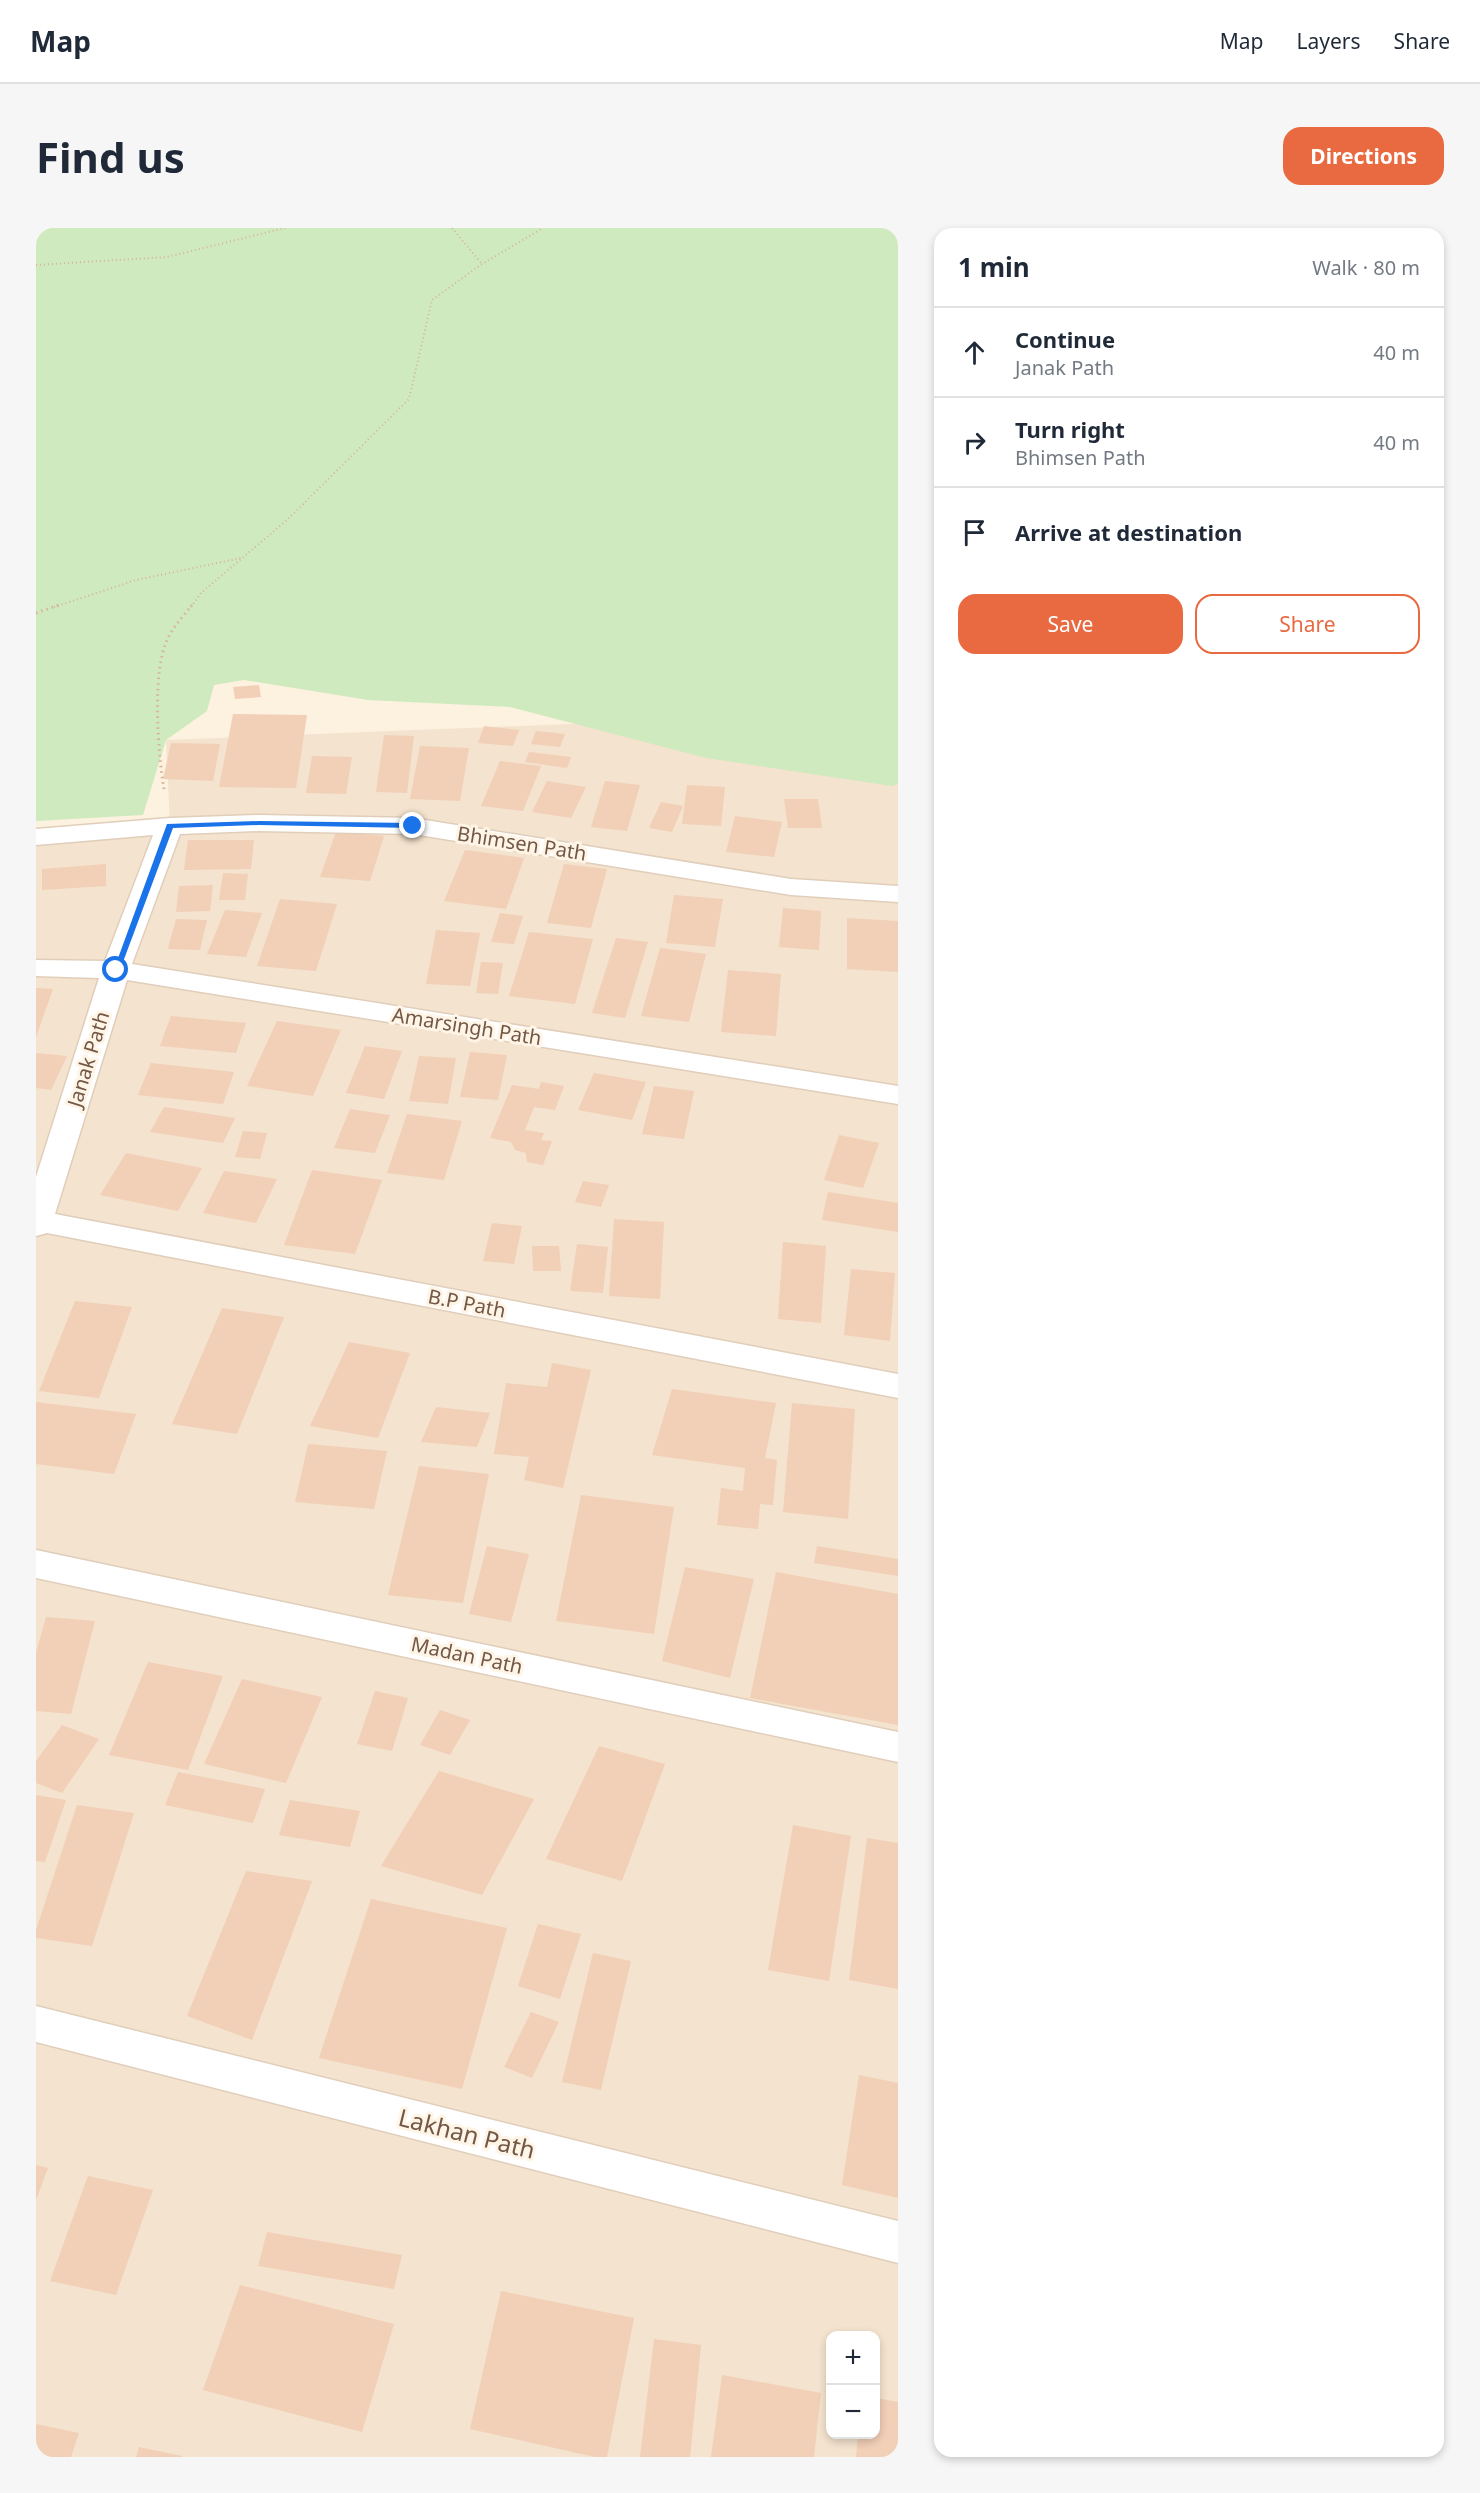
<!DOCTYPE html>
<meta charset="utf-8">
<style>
:root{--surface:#fff;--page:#f6f6f7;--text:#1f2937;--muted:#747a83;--line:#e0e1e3;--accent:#e96941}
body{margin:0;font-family:"Noto Sans",sans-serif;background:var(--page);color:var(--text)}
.controls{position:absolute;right:18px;bottom:18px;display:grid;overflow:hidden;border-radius:12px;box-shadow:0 3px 9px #0003}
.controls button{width:54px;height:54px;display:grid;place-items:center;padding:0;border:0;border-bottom:2px solid var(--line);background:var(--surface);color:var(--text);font:30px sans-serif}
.stop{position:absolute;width:18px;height:18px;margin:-14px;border:4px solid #1a73e8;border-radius:50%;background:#fff}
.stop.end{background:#1a73e8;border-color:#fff;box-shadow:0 2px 6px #0008}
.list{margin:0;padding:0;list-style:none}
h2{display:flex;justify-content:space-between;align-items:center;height:78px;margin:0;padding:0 24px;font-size:26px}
h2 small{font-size:20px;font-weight:400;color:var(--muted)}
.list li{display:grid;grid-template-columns:39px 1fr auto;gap:18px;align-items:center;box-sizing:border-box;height:90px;padding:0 24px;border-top:2px solid var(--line)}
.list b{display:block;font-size:22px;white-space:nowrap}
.list p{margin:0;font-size:20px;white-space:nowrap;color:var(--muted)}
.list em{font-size:20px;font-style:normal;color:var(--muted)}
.actions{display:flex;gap:12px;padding:18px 24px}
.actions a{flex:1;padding:14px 0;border:2px solid var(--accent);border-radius:18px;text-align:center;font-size:21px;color:var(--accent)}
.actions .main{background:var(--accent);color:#fff}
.icon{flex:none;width:33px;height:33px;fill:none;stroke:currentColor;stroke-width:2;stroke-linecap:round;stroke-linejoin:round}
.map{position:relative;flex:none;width:862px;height:2229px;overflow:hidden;border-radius:18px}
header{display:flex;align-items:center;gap:36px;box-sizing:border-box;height:84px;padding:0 30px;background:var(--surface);border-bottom:2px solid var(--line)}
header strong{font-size:28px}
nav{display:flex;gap:33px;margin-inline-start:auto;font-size:21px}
.intro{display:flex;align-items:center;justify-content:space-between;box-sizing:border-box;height:144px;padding:0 36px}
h1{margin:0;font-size:42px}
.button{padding:15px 27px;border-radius:18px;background:var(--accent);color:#fff;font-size:21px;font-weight:700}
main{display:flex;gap:36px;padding:0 36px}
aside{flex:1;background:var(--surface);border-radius:18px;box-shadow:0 3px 9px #0003}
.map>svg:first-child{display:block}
</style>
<header>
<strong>Map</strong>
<nav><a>Map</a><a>Layers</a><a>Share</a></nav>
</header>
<div class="intro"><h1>Find us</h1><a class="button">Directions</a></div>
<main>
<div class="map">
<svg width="862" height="2229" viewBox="0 0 862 2229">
<rect width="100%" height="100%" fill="#fcf2df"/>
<!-- residential -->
<path fill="#f4e3ce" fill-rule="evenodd" d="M 862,483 L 862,2229 L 0,2229 L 0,609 L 134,597 L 130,512 ZM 794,2108 L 840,2108 L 840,2206 L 794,2206 Z"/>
<!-- green -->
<path fill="#cfeabe" d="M 0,0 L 862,0 L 862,556 L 856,558 L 670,530 L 474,479 L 332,472 L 208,452 L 178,457 L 171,483 L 130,512 L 107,587 L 0,593 Z"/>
<!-- building -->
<g fill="#f2cfb7">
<path d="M 223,457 L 225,469 L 199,471 L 197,459 Z"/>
<path d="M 197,486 L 271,487 L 260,560 L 183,559 Z"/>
<path d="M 448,498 L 483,502 L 477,518 L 442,515 Z"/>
<path d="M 500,503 L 529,506 L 524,519 L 495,516 Z"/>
<path d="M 348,507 L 378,508 L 371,565 L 340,564 Z"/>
<path d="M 135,515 L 184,516 L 177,553 L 127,551 Z"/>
<path d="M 384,518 L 433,520 L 424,573 L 374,571 Z"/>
<path d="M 493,524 L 535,529 L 531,540 L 489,534 Z"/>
<path d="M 276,528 L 316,529 L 310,566 L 270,565 Z"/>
<path d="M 464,533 L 505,538 L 487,583 L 445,578 Z"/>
<path d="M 511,553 L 550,559 L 535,590 L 496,584 Z"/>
<path d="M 569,553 L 604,557 L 591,603 L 555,599 Z"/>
<path d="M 651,557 L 689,559 L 685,598 L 646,596 Z"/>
<path d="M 748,571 L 782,571 L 786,600 L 752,600 Z"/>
<path d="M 625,574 L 647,578 L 636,604 L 613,600 Z"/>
<path d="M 699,588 L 746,594 L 738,629 L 690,624 Z"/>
<path d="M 300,604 L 348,608 L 334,653 L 284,649 Z"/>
<path d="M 152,612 L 218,612 L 215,641 L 148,642 Z"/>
<path d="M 429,622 L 488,630 L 470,681 L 408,673 Z"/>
<path d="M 70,636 L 70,658 L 6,662 L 6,641 Z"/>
<path d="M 528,636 L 571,641 L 555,700 L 511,695 Z"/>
<path d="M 187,645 L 212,646 L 209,672 L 183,672 Z"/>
<path d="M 177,657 L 174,683 L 140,684 L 143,658 Z"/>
<path d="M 638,667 L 687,671 L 679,719 L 630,715 Z"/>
<path d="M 244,671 L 301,676 L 280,743 L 221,738 Z"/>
<path d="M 747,680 L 785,683 L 783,722 L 743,719 Z"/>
<path d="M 189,682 L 226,685 L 210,729 L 171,726 Z"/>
<path d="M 464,685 L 487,688 L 478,716 L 455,714 Z"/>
<path d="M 811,690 L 862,693 L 862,744 L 811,741 Z"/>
<path d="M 140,691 L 171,692 L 164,722 L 132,721 Z"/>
<path d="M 400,702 L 444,705 L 434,758 L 390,756 Z"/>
<path d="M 493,704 L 557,711 L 539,776 L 473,768 Z"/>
<path d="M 580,710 L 612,714 L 589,790 L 556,785 Z"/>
<path d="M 624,720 L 670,726 L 653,794 L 605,788 Z"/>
<path d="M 445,734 L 467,735 L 462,766 L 440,765 Z"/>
<path d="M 692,742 L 745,746 L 740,808 L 685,804 Z"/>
<path d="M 0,760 L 17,761 L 0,809 Z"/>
<path d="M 135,788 L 210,795 L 200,825 L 124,818 Z"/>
<path d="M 241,793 L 305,802 L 277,868 L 211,858 Z"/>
<path d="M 329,818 L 366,823 L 348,871 L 310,865 Z"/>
<path d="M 434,824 L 471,827 L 462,872 L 424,869 Z"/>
<path d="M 0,825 L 31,828 L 15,862 L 0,860 Z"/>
<path d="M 383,828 L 420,830 L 412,876 L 373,873 Z"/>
<path d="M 115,835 L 198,844 L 187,876 L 102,867 Z"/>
<path d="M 558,845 L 610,854 L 596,892 L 542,882 Z"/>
<path d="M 505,854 L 528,858 L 519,882 L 498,879 L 489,902 L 508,905 L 505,912 L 516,913 L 507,937 L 491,934 L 490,925 L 479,922 L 475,914 L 454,910 L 476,857 L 503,861 Z"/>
<path d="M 618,858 L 658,863 L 648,911 L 606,906 Z"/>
<path d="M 128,879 L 199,890 L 187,915 L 114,904 Z"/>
<path d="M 314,881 L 354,887 L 339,925 L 298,920 Z"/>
<path d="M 371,886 L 426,893 L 408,952 L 351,945 Z"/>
<path d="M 207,903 L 231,905 L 224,931 L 199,929 Z"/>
<path d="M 803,907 L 843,915 L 827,960 L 788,952 Z"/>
<path d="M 90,925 L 166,940 L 142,983 L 64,967 Z"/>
<path d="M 276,942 L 346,952 L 319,1026 L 248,1017 Z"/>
<path d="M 188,943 L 241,951 L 220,995 L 167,985 Z"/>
<path d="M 547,953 L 573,957 L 565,979 L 539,974 Z"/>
<path d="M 792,964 L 862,975 L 862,1004 L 786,992 Z"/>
<path d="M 578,991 L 628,994 L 624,1071 L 573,1068 Z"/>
<path d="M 456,995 L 486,998 L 478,1036 L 447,1033 Z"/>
<path d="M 747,1014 L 790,1018 L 785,1095 L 742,1091 Z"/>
<path d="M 541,1016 L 572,1019 L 567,1065 L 534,1063 Z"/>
<path d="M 496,1018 L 523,1018 L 525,1043 L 497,1043 Z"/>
<path d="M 815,1041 L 859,1045 L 854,1113 L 808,1107 Z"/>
<path d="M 39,1073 L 96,1079 L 63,1170 L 3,1163 Z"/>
<path d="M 186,1080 L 248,1089 L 201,1206 L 136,1196 Z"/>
<path d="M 313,1114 L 374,1125 L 342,1210 L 274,1198 Z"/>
<path d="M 516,1135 L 555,1142 L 527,1260 L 488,1252 L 493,1229 L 458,1226 L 470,1155 L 511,1159 Z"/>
<path d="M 636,1161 L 740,1175 L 729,1230 L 741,1232 L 737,1277 L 724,1276 L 722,1301 L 681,1297 L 685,1260 L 707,1263 L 709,1240 L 616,1227 Z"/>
<path d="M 0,1174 L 100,1186 L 78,1246 L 0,1236 Z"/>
<path d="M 756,1175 L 819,1181 L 812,1291 L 747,1284 Z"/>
<path d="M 400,1179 L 454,1185 L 441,1219 L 385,1214 Z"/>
<path d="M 272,1216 L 351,1223 L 338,1281 L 259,1274 Z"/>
<path d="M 383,1238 L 453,1246 L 427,1375 L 352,1367 Z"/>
<path d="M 545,1267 L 638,1279 L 618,1406 L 520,1393 Z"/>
<path d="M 451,1318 L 493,1326 L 475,1394 L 433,1386 Z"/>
<path d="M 781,1318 L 862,1331 L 862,1348 L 778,1335 Z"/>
<path d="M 649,1339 L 718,1351 L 694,1450 L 626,1433 Z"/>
<path d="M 740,1344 L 862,1366 L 862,1497 L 714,1470 Z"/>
<path d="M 10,1389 L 59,1393 L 35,1486 L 0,1483 L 0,1425 Z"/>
<path d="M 112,1434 L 187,1448 L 152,1542 L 73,1527 Z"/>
<path d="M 206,1451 L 286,1469 L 250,1555 L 168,1536 Z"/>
<path d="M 339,1463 L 372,1470 L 356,1523 L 321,1516 Z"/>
<path d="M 404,1482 L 434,1492 L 414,1527 L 384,1517 Z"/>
<path d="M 26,1497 L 63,1511 L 26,1565 L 0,1555 L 0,1533 Z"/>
<path d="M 563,1518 L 629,1536 L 586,1653 L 510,1631 Z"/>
<path d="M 403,1543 L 498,1571 L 446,1667 L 345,1638 Z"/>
<path d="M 142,1544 L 229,1561 L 217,1595 L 129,1577 Z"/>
<path d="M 0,1567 L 30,1572 L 9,1634 L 0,1633 Z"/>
<path d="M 254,1572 L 324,1583 L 314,1619 L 243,1607 Z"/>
<path d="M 41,1577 L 98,1585 L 56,1718 L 0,1710 L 0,1702 Z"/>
<path d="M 757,1597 L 815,1608 L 793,1753 L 732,1742 Z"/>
<path d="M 831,1610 L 862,1615 L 862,1761 L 813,1752 Z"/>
<path d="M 210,1643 L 276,1653 L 216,1812 L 151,1788 Z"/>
<path d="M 335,1671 L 471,1700 L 426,1861 L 283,1830 Z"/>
<path d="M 502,1696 L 545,1706 L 524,1771 L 482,1758 Z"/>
<path d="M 557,1725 L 595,1733 L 565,1862 L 526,1854 Z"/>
<path d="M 495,1784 L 523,1794 L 496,1850 L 468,1839 Z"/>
<path d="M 823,1847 L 862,1855 L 862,1970 L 806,1957 Z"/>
<path d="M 0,1937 L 12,1940 L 0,1972 Z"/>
<path d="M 52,1948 L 117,1962 L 80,2067 L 14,2053 Z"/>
<path d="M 231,2004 L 366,2027 L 358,2061 L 222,2038 Z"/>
<path d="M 204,2057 L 358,2096 L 326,2204 L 167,2162 Z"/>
<path d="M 465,2063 L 598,2090 L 571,2229 L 559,2229 L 434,2201 Z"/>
<path d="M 618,2111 L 665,2117 L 654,2229 L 604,2229 Z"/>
<path d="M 686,2147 L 785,2165 L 778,2229 L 675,2229 Z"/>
<path d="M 840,2170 L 862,2174 L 862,2229 L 820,2229 L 822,2206 L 840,2206 Z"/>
<path d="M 0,2196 L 43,2205 L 35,2229 L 0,2229 Z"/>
<path d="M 103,2219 L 146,2228 L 146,2229 L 100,2229 Z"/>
</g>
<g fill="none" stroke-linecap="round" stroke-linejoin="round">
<defs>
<g id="street">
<path d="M 223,587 L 377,590 L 755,651 L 862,658 L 862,674 L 755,667 L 377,606 L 223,603 L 144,606 L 96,736 L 862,858 L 862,876 L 91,752 L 19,986 L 862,1146 L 862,1170 L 11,1005 L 0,1008 L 0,949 L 63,750 L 0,748 L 0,732 L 69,733 L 117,607 L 0,617 L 0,601 L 134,590 Z"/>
<path d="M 0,1322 L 862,1504 L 862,1534 L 0,1350 Z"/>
<path d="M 0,1778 L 862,1993 L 862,2035 L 0,1814 Z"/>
</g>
</defs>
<!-- street casing -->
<use href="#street" stroke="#e0cebb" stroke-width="3"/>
<!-- path-far1 -->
<g stroke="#d7b39a" stroke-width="2" stroke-dasharray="1 3" stroke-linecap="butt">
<path d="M 416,0 L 446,36"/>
<path d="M 0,37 L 131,29 L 249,0"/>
<path d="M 18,379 L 100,352 L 205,330"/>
<path d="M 155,379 L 165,365 L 251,292 L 373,171 L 396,72 L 446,36 L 507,0"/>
</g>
<!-- path -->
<g stroke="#d7b39a" stroke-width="3" stroke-dasharray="1.5 4" stroke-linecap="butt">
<path d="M 0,385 L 23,377"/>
<path d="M 128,561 C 122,526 115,439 133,408 C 139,397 148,387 156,377"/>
</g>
<!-- street -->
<use href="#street" fill="#fff" fill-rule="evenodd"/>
</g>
<!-- route -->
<path fill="#1a73e8" d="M 223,593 L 377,595 L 381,598 L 377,600 L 223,597 L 137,600 L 84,742 L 77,744 L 131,596 Z"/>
<g text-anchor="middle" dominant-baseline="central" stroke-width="6" stroke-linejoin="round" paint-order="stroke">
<!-- street labels -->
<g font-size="20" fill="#735747" stroke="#fff5e6">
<text transform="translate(486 615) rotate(9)">Bhimsen Path</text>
<text transform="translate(431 798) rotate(9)">Amarsingh Path</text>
<text transform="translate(52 831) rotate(-73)">Janak Path</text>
<text transform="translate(431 1075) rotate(11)">B.P Path</text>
<text transform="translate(431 1427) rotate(12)">Madan Path</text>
</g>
<!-- near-street labels -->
<g font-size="24" fill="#735747" stroke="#fff5e6">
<text transform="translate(431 1905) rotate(14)">Lakhan Path</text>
</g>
</g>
</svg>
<div class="controls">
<button>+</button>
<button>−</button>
</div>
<div class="stop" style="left:80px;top:742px"></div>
<div class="stop end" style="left:377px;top:598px"></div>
</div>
<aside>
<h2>1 min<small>Walk · 80 m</small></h2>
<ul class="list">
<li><svg class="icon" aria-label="ahead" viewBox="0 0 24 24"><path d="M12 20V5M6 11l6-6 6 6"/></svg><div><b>Continue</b><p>Janak Path</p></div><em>40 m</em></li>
<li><svg class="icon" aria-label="right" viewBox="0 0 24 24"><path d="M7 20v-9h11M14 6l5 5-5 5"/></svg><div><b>Turn right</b><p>Bhimsen Path</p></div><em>40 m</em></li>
<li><svg class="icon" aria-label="arrive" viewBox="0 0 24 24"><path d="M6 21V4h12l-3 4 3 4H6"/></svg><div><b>Arrive at destination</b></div></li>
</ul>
<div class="actions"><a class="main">Save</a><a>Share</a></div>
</aside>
</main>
